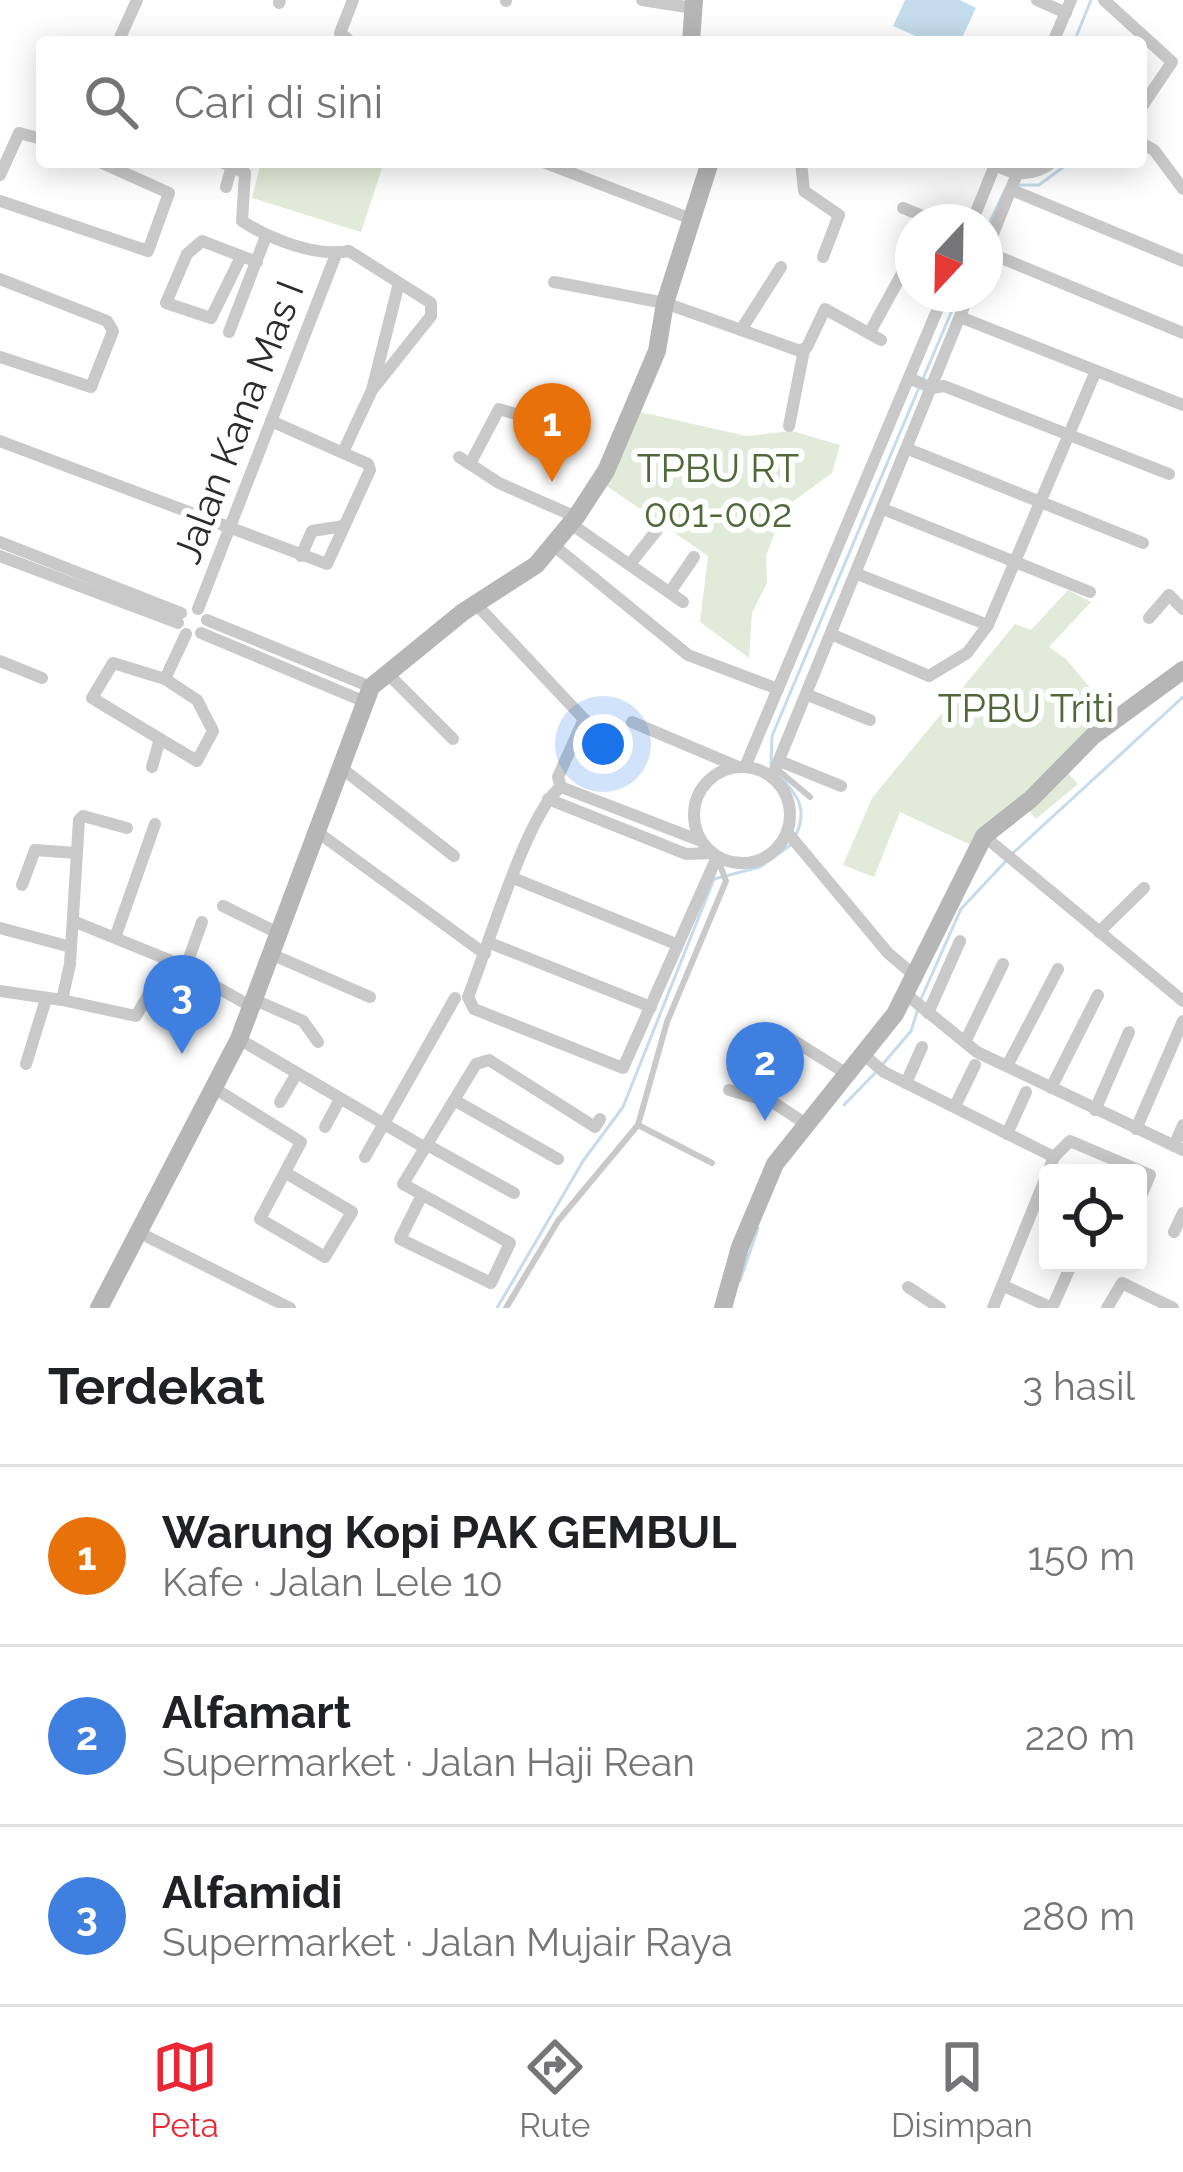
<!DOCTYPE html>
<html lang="id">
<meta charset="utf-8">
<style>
:root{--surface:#fff;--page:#f2f2f2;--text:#202124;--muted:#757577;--line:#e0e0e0;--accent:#eb2734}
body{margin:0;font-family:Raleway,sans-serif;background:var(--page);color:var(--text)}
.controls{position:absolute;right:36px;bottom:36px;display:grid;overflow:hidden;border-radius:12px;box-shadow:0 6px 30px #0003}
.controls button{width:108px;height:108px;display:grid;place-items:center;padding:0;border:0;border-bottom:3px solid var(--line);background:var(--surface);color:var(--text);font:60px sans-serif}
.compass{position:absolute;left:895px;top:204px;width:108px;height:108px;border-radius:50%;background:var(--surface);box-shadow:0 6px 30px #0003;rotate:202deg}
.you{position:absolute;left:603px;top:744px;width:42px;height:42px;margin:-30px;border:9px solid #fff;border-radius:50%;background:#1a73e8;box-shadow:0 0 0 18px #1a73e833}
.badge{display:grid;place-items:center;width:78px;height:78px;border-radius:50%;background:var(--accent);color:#fff;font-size:39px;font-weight:700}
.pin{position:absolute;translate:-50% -99px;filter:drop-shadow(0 3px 6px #0008)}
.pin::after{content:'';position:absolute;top:63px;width:42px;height:36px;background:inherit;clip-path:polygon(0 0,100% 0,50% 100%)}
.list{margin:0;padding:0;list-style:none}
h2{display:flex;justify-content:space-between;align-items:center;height:156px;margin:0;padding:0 48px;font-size:51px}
h2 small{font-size:39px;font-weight:400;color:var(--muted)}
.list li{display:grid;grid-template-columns:78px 1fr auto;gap:36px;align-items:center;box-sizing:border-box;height:180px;padding:0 48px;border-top:3px solid var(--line)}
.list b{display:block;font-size:45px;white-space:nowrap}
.list p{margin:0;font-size:39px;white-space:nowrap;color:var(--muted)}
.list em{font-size:39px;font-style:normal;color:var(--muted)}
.icon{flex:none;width:66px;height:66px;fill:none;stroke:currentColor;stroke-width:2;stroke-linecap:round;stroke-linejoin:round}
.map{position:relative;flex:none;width:1183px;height:1308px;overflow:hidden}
.search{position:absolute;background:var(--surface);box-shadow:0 6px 30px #0003;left:36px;right:36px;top:36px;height:132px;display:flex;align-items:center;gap:30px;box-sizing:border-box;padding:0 42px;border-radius:12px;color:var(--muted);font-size:45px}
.sheet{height:696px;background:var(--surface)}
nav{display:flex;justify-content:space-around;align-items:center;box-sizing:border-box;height:168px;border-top:3px solid var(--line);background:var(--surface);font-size:33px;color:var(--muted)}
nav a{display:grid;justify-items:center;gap:6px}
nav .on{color:var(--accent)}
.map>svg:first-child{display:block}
</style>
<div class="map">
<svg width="1183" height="1308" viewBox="0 0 1183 1308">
<rect width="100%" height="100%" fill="#fff"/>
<!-- green -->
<g fill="#e2ebd9">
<path d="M 261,162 L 384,162 L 361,232 L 252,198 Z"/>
<path d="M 640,412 L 746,436 L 792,431 L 840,445 L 832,473 L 784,508 L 766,556 L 767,583 L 752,613 L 749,658 L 700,622 L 708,556 L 607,486 Z"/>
<path d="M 1068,590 L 1091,602 L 1049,647 L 1066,659 L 1112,714 L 1058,762 L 1078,784 L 1036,819 L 1021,801 L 971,845 L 900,812 L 874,877 L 843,865 L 872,798 L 1015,624 L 1031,630 Z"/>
</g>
<!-- water -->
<path fill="#c4dcec" d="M 905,0 L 960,0 L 976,8 L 960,42 L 929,42 L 893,26 Z"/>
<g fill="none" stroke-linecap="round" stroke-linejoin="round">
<!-- stream -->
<g stroke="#c4dcec" stroke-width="3">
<path d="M 1074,42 L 1091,0"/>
<path d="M 1020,185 L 1039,185 L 1070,162"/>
<path d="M 985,233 L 1006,188"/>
<path d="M 922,381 L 959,294"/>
<path d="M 771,764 L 772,736 L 918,390"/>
<path d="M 780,776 C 798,796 808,809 796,835"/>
<path d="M 1012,854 L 1183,697"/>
<path d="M 921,999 L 961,909 L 1006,861"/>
<path d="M 882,1065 L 911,1031 L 918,1009"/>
<path d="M 844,1105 L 876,1072"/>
<path d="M 740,1281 L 758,1228"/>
<path d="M 497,1308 L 583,1161 L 623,1107 L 714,879 L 760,867 L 792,844"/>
</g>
<!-- lane -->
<g stroke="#c9c9c9" stroke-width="6">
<path d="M 778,770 L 810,797"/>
<path d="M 638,1125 L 712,1163"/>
<path d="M 506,1308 L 558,1221 L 638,1125 L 667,1022 L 726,881 L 717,857"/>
</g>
<!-- street -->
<g stroke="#c9c9c9" stroke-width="12">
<path d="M 642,0 L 693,8"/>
<path d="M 1037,0 L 1066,13"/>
<path d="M 1104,0 L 1172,62"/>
<path d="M 506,1 L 506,0"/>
<path d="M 279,3 L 280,0"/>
<path d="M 118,42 L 137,0"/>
<path d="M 351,42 L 340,33 L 353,0"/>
<path d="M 1053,42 L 1071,0"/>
<path d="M 1141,108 L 1172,62"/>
<path d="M 1141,143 L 1154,150 L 1183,189"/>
<path d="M 222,162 L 245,173 L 242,221 C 271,240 317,257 349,251 L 431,303 L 431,316 L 372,390"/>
<path d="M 543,162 L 694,220"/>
<path d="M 801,162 L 804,191 L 839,215 L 823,257"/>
<path d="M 992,162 C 1012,177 1033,177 1053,162"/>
<path d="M 0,175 L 19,133 L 42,139"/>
<path d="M 226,187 L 233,162"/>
<path d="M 1012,190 L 1183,261"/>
<path d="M 0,201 L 148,251 L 169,193 L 100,162"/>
<path d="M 903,208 L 938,222"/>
<path d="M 972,222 L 995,165"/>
<path d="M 987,252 L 1183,333"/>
<path d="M 985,254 L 1017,174"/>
<path d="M 241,257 L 211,318 L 166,303 L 187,254 L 202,241 L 257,262"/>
<path d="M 0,279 L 107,321 L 113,331 L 91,387 L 0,357"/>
<path d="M 554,282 L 665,303 L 800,351 L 807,347 L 825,309 L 881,340"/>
<path d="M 960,317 L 1183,405"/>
<path d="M 741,330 L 781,267"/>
<path d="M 229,332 L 266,236"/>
<path d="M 870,332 L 910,259"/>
<path d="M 911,379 L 932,388 L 944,386 L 1169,474"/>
<path d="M 789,426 L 804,350"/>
<path d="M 0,441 L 327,564 L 370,470 L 368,464 L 271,421"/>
<path d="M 908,449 L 1143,543"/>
<path d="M 344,450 L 372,390 L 399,283"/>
<path d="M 459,457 L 499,483 L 576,517"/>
<path d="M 470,464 L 499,409 L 519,415"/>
<path d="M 883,509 L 1090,592"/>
<path d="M 571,524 L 683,602"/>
<path d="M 0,542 L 181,613"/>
<path d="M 553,545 L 688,655 L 778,689"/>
<path d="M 0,556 L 178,623"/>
<path d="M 301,556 L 312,531 L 344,526"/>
<path d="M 630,564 L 657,530"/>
<path d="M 857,574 L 988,625 L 1095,373"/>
<path d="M 670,592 L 694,557"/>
<path d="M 475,603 L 584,719 L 558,777 L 561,787 C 528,810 486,953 468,997 L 474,1009 L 623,1068 L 717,857"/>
<path d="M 198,609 L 335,257"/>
<path d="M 1149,618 L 1169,595 L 1183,609"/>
<path d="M 207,620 L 371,687"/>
<path d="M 201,633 L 363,701"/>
<path d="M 833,635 L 929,676 L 967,653 L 988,625"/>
<path d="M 0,661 L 42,678"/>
<path d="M 389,675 L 453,739"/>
<path d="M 808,695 L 870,720"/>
<path d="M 632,722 L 736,766"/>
<path d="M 160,739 L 197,761 L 213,731 L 197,700 L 165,679"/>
<path d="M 782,762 L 841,786"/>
<path d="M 339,766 L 454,856"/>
<circle cx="742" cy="815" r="48"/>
<path d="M 152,767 L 160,739 L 92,698 L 113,663 L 165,679 L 186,634"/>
<path d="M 745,767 L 944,294"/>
<path d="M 772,777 L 969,294"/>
<path d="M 561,787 L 701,841"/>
<path d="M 548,799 L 686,854 L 711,853"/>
<path d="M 316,831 L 485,954"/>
<path d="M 787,832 L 888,953 L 915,976"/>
<path d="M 984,836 L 1183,1001"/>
<path d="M 513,878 L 676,944"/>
<path d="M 22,885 L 35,850 L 76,853"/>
<path d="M 223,906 L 280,934"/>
<path d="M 73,921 L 169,960 L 252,1007"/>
<path d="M 0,928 L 71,947"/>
<path d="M 1099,932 L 1144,888"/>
<path d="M 116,935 L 155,824"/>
<path d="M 490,943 L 651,1007"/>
<path d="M 273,955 L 370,997"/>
<path d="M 185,969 L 202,922"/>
<path d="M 0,991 L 62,1000 L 70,964 L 79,820 L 83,816 L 127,828"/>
<path d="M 907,995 L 977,1052 L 1183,1150"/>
<path d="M 62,1000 L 136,1016 L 169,960"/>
<path d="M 255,1000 L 303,1021 L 318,1042"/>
<path d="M 928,1013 L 960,941"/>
<path d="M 788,1037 L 847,1074"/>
<path d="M 239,1039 L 422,1146"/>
<path d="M 965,1042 L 1003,964"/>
<path d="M 863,1054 L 884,1072 L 1054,1157"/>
<path d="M 26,1064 L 46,999"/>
<path d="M 1007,1066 L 1058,969"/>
<path d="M 906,1083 L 922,1047"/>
<path d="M 214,1088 L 301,1142 L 260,1219 L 325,1257 L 352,1212 L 286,1173"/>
<path d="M 1051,1088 L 1098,995"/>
<path d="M 729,1090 L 774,1103 L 806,1124"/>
<path d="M 454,1100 L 558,1159"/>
<path d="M 280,1102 L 297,1073"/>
<path d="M 955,1106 L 975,1065"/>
<path d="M 1095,1110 L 1129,1032"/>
<path d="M 325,1127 L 340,1099"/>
<path d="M 1136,1129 L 1183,1021"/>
<path d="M 1007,1134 L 1026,1092"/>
<path d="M 429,1146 L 514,1193"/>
<path d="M 1174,1146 L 1183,1125"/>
<path d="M 365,1157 L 455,998"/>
<path d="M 421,1197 L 400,1239 L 491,1283 L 510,1243 L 403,1184 L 476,1064 L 489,1060 L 595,1127 L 600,1119"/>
<path d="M 136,1231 L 290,1308"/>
<path d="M 1174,1232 L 1183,1213"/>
<path d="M 1004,1286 L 1052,1308 L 1072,1263"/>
<path d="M 908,1287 L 940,1308"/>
<path d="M 993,1308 L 1054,1157 L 1070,1141 L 1150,1175 L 1138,1203"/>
<path d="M 1107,1308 L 1122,1283 L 1173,1308"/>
</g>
<!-- secondary -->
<g stroke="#b6b6b6" stroke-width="18">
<path d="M 691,42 L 694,0"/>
<path d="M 99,1308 L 239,1039 L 371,687 L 463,612 L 536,565 L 576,517 L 606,471 L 657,351 L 665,303 L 710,162"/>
<path d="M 723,1308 L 740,1247 L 775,1164 L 895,1014 L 984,836 L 1031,799 L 1093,736 L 1183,670"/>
</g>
</g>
<g text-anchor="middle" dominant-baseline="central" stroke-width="12" stroke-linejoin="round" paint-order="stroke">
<!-- street labels -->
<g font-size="39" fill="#2c2c2c" stroke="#fff">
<text transform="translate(238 422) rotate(-69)">Jalan Kana Mas I</text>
</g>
<!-- park labels -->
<g font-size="39" fill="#4f6939" stroke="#fff">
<text x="718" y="468">TPBU RT<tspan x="718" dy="45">001-002</tspan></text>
<text x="1026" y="708">TPBU Triti</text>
</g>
</g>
</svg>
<div class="controls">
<button><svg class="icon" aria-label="locate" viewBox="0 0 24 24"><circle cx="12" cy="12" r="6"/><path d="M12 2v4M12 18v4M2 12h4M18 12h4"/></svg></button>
</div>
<svg class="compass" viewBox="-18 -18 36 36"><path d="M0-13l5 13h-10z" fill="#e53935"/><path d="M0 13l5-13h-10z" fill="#757577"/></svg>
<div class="you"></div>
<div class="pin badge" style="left:552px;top:482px;background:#e8710a">1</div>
<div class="pin badge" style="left:765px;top:1121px;background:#3f7fe0">2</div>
<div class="pin badge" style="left:182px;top:1054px;background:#3f7fe0">3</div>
<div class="search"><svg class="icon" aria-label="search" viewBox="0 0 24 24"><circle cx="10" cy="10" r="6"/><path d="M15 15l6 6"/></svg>Cari di sini</div>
</div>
<section class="sheet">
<h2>Terdekat<small>3 hasil</small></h2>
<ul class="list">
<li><span class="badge" style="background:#e8710a">1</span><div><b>Warung Kopi PAK GEMBUL</b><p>Kafe · Jalan Lele 10</p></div><em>150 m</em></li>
<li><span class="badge" style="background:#3f7fe0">2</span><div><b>Alfamart</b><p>Supermarket · Jalan Haji Rean</p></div><em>220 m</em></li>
<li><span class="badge" style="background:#3f7fe0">3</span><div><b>Alfamidi</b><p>Supermarket · Jalan Mujair Raya</p></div><em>280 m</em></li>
</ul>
</section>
<nav>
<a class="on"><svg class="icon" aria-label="map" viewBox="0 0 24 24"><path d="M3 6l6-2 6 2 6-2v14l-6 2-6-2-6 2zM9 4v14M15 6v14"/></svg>Peta</a>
<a><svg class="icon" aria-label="directions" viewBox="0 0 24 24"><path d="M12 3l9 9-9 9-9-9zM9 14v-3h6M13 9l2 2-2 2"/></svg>Rute</a>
<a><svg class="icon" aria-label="saved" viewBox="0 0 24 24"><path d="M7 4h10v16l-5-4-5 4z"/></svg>Disimpan</a>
</nav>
